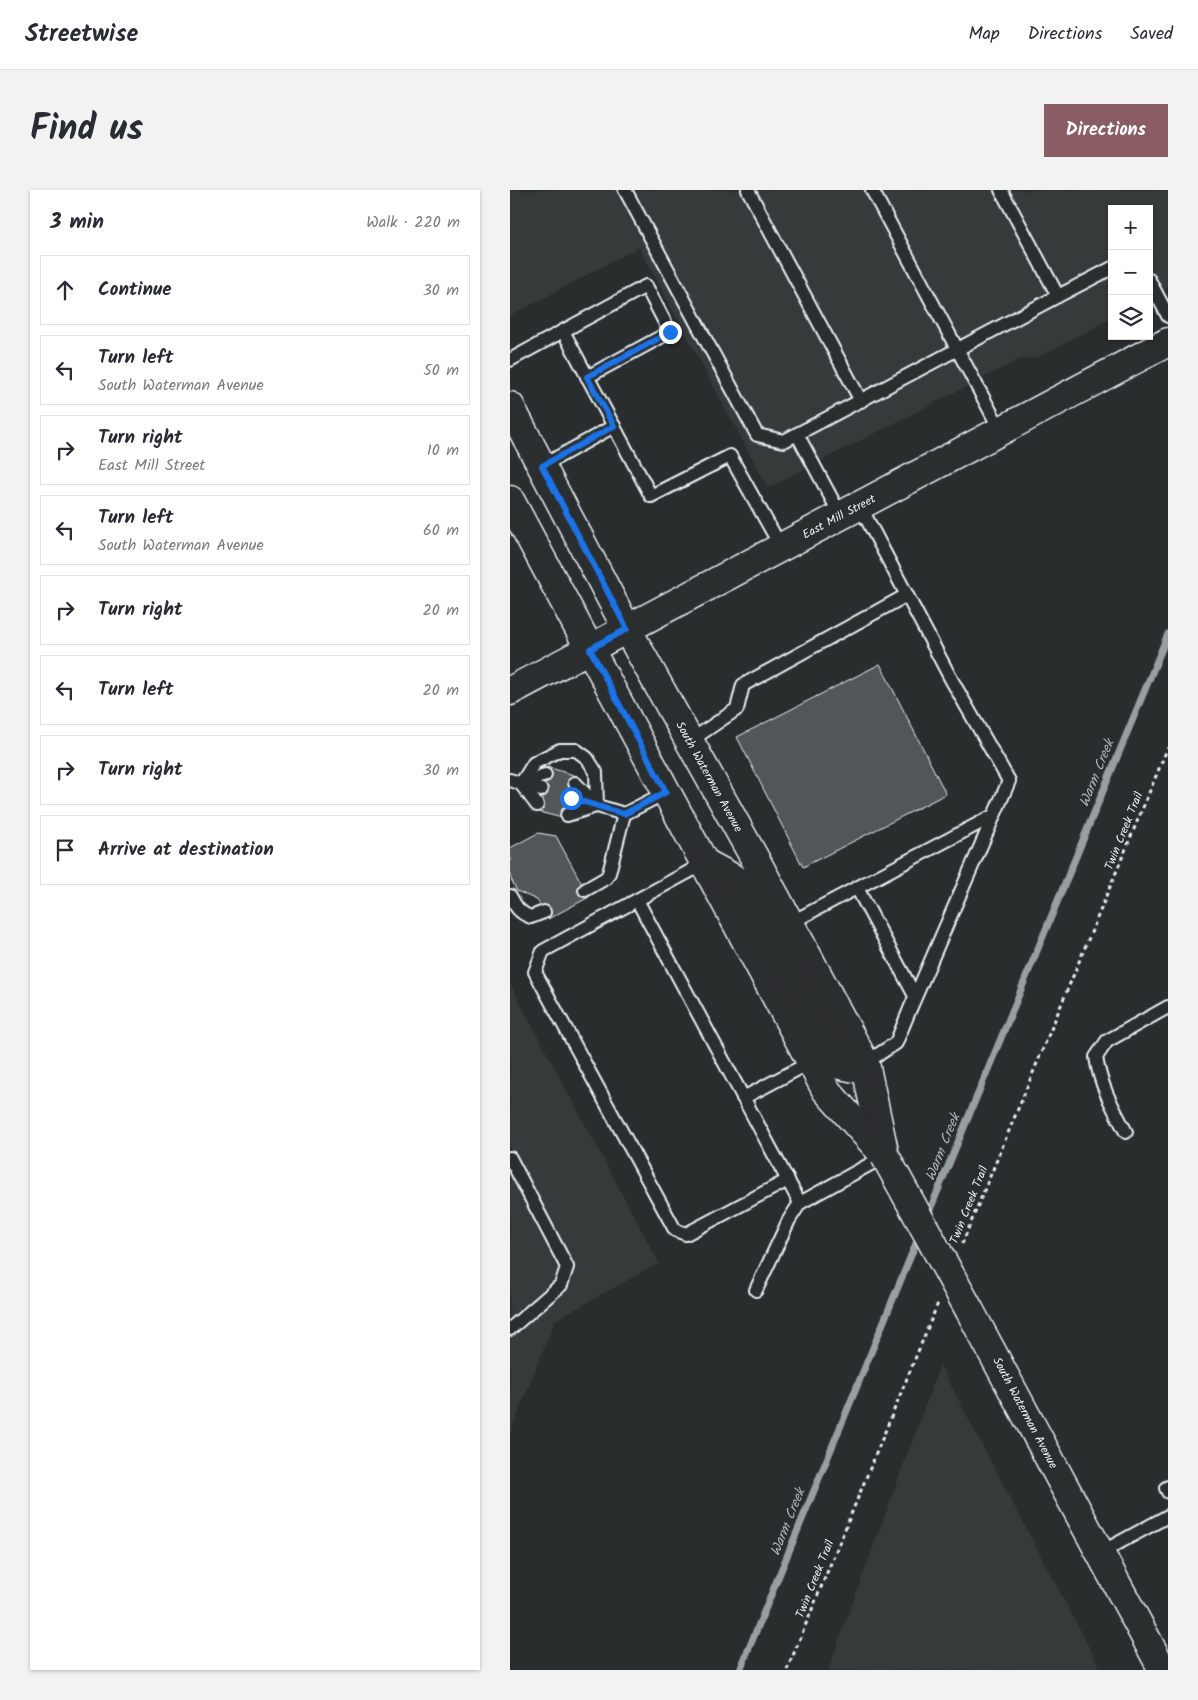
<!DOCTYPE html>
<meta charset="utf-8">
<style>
:root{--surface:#fff;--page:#f2f2f3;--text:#2b2b33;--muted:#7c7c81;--line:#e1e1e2;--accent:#8a5d65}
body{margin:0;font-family:Kalam,sans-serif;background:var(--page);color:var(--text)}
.controls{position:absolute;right:15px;top:15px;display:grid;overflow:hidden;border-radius:0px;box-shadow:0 1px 4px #0004}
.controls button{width:45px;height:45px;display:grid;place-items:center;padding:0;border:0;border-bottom:1px solid var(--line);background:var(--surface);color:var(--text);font:25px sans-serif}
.stop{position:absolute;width:15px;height:15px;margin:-11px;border:4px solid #1a73e8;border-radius:50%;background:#fff}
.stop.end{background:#1a73e8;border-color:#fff;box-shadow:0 1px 5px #0008}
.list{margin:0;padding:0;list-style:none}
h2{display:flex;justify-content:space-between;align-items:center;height:65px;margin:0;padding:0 20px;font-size:21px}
h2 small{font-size:16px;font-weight:400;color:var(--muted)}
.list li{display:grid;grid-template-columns:32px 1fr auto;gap:15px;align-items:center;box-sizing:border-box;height:70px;margin:0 10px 10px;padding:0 10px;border:1px solid var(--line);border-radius:0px}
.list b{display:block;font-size:19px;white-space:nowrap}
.list p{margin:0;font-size:16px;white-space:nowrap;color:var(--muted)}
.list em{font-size:16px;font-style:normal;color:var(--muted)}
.icon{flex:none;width:28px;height:28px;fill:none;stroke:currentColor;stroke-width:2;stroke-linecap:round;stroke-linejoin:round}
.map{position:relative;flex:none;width:658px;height:1480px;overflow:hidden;border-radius:0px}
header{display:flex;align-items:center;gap:30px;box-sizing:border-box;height:70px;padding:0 25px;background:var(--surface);border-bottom:1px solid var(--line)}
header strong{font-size:24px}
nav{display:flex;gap:28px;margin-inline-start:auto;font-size:18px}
.intro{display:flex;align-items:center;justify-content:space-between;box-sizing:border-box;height:120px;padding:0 30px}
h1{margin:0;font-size:35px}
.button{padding:12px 22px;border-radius:0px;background:var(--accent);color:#fff;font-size:18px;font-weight:700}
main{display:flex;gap:30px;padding:0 30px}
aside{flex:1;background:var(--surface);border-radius:0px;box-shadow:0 1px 4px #0004}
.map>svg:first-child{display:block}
</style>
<header>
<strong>Streetwise</strong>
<nav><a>Map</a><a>Directions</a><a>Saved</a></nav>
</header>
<div class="intro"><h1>Find us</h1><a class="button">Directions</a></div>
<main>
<aside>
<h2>3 min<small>Walk · 220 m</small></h2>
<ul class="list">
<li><svg class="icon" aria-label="ahead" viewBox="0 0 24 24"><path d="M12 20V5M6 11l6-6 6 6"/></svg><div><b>Continue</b></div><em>30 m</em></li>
<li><svg class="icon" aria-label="left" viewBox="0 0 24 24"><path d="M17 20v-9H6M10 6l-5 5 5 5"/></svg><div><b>Turn left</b><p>South Waterman Avenue</p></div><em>50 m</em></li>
<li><svg class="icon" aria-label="right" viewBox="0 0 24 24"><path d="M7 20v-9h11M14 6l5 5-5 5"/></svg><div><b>Turn right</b><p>East Mill Street</p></div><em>10 m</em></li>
<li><svg class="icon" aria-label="left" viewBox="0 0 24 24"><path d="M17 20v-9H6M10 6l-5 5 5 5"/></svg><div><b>Turn left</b><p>South Waterman Avenue</p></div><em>60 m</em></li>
<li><svg class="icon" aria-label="right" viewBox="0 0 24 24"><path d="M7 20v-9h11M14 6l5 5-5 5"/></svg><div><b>Turn right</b></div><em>20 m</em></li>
<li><svg class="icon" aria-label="left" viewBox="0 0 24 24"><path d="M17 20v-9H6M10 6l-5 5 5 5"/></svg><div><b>Turn left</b></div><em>20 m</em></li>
<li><svg class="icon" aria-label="right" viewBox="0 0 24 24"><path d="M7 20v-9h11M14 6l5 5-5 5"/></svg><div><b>Turn right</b></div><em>30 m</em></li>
<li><svg class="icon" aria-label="arrive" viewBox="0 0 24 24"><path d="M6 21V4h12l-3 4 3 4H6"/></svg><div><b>Arrive at destination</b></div></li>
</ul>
</aside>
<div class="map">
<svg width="658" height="1480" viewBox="0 0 658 1480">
<rect width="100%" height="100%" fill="#2a2d2e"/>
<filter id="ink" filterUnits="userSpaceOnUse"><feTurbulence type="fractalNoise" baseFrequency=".02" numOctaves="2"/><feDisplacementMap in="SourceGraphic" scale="10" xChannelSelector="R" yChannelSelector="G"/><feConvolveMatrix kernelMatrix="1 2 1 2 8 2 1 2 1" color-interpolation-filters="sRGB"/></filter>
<g filter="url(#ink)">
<!-- built -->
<g fill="#363a3b">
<path d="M 0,0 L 658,0 L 658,98 L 639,108 L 639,19 L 602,19 L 602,128 L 528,167 L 508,170 L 258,298 L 129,57 L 0,126 Z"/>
<path d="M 0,794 L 149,1073 L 45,1130 L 0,1244 Z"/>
<path d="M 430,1175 L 591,1480 L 318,1480 Z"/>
</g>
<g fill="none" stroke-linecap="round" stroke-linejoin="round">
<!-- stream -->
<g stroke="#989fa3" stroke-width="7">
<path d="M 417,1027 L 658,444"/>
<path d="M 230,1480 L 409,1046"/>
</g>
</g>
<!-- building -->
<g fill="#535759" stroke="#e8f1f8">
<path d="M 370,474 L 436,604 L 293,677 L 227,547 Z"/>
<path d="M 37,577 L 67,586 L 56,629 L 25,621 Z"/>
<path d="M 28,643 L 46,646 L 79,707 L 38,729 L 27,710 L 7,701 L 0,687 L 0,658 Z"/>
</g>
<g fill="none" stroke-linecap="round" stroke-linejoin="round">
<defs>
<g id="service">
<path d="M 115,0 L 247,245 L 274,251 L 548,106"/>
<path d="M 238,0 L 351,211"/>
<path d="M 362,0 L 491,241"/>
<path d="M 491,0 L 548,106 L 602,78"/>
<path d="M 639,90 L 658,126"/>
<path d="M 53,141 L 136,96 L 160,142 L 77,187"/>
<path d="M 0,170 L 53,141 L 141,306 L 220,266 L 271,357"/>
<path d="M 287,244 L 331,326"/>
<path d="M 32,276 L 104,236"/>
<path d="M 350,316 L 441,489 L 499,591 L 400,819 L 386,853 L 355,873"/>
<path d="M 180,551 L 227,519 L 233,495 L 397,405"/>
<path d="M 0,590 L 31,600"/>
<path d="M 65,593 L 87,616"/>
<path d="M 11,594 L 24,573 L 50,560 L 66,560 L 77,568 L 86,582 L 87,616"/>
<path d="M 11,594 L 27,615"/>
<path d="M 11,594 L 35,585"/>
<path d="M 61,608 L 114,624 L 157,602"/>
<path d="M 57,625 L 86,616"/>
<path d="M 195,673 L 127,710 L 290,1013 L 375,966"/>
<path d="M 347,698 L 405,806"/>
<path d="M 75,700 L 96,688 L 99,683 L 114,624"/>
<path d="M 0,706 C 6,717 9,723 21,727 L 34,722"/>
<path d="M 127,710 L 33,761 L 25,782 L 165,1040 L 176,1044 L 278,990"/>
<path d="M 280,733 L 483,626"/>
<path d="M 233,908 L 301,872"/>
<path d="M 616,942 C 603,918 590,895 586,867 L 597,851 L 658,817"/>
<path d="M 0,968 L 57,1077 L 51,1095 L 0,1139"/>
<path d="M 246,1100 L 279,1030 L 290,1013"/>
<path d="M 658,1297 L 656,1298 L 658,1302"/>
<path d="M 590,1363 L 658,1326"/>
</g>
<path id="secondary" d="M 0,501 L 658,152"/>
<g id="primary">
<path d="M 0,216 L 117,439 L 249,676 L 355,873 L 375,966"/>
<path d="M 0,310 L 316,900 L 374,965"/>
<path d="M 195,673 L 234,694 L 330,875 L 345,878 L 355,873"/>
<path d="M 460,1121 L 653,1480"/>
</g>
</defs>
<!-- service casing -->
<use href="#service" stroke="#e8f1f8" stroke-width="16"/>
<!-- secondary casing -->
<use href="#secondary" stroke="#e8f1f8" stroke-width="31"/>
<!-- primary casing -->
<use href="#primary" stroke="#e8f1f8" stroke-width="31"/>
<!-- path -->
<g stroke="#e8f1f8" stroke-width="3" stroke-dasharray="4 4" stroke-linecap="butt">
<path d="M 452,1054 L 658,557"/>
<path d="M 277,1480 L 428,1113"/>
</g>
<!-- service -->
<use href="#service" stroke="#2a2d2e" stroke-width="12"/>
<!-- secondary -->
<use href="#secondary" stroke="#2a2d2e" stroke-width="28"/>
<!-- primary -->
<use href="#primary" stroke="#2a2d2e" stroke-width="28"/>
<defs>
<path id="primary-bridge" d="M 375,966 L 460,1121"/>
</defs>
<!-- primary-bridge casing -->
<use href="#primary-bridge" stroke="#e8f1f8" stroke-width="31" stroke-linecap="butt"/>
<!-- primary-bridge -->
<use href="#primary-bridge" stroke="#2a2d2e" stroke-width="28"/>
</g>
</g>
<g fill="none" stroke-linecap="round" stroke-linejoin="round" filter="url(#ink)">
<!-- route -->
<path stroke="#1a73e8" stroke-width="6" d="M 61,608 L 114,624 L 156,602 L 80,459 L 117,439 L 32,276 L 104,236 L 77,187 L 160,142"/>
</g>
<g text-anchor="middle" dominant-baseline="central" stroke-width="4.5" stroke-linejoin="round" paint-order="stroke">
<!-- street labels -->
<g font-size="12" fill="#e8f1f8" stroke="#2a2d2e">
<text transform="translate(329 327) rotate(-28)">East Mill Street</text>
<text transform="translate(199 587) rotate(61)">South Waterman Avenue</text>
<text transform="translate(614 641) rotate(-68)">Twin Creek Trail</text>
<text transform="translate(459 1015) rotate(-68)">Twin Creek Trail</text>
<text transform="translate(515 1223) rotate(62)">South Waterman Avenue</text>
<text transform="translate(305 1389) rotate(-68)">Twin Creek Trail</text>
</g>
<!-- water labels -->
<g font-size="14" font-style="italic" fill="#acb3b9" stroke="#2a2d2e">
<text transform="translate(587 583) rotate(-68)">Warm Creek</text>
<text transform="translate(433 957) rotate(-68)">Warm Creek</text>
<text transform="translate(278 1332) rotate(-68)">Warm Creek</text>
</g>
</g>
</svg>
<div class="controls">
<button>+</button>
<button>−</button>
<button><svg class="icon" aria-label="layers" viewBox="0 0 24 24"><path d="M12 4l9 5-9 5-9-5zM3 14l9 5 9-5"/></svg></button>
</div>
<div class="stop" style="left:61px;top:608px"></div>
<div class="stop end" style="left:160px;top:142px"></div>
</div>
</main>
